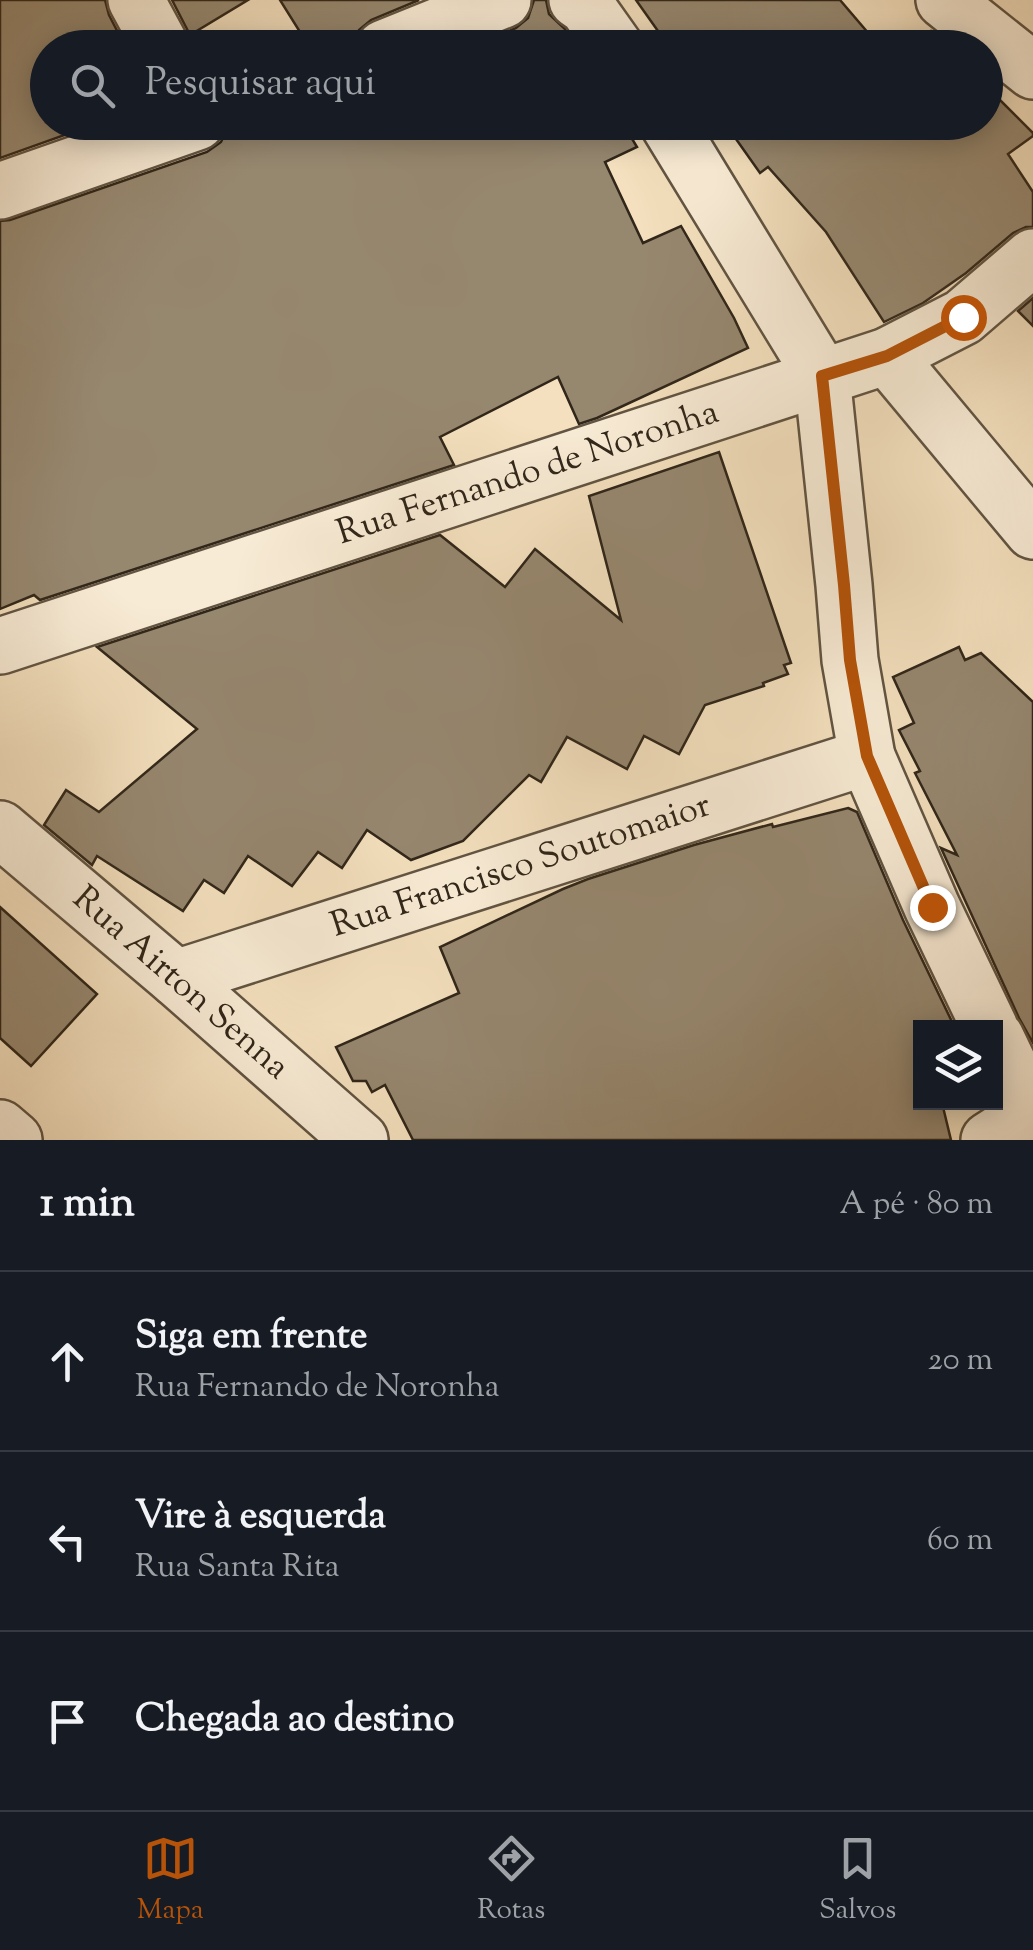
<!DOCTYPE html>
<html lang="pt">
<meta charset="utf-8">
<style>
:root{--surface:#171b24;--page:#20242c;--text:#f1f3f6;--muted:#9ea1a6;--line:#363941;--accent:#b45309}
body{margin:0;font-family:"Sorts Mill Goudy",serif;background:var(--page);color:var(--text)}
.controls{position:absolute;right:30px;bottom:30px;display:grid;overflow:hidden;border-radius:0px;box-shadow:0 5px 25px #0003}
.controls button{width:90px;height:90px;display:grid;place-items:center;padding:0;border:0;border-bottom:2px solid var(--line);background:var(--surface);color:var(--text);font:50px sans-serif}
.stop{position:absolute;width:30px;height:30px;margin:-22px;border:8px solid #b45309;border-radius:50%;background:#fff}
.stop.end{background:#b45309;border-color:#fff;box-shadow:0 2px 10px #0008}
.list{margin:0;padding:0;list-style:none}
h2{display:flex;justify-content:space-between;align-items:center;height:130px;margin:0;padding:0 40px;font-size:42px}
h2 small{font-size:32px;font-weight:400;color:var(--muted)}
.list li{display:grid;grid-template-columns:65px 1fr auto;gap:30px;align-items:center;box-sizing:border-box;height:180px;padding:0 40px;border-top:2px solid var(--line)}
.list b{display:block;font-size:38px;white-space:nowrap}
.list p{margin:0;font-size:32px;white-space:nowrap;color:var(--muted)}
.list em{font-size:32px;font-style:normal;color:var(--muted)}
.icon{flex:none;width:55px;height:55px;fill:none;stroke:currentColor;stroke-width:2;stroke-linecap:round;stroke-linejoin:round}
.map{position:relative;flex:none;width:1033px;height:1140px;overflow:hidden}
.search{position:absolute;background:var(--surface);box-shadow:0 5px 25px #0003;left:30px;right:30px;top:30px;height:110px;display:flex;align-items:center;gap:25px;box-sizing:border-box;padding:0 35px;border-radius:55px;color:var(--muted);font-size:38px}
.sheet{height:670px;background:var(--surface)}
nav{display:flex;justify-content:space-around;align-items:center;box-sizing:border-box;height:140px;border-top:2px solid var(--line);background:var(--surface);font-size:28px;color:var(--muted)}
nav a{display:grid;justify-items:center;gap:5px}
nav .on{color:var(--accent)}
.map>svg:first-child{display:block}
</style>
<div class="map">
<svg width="1033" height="1140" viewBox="0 0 1033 1140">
<rect width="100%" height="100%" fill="#f4e0be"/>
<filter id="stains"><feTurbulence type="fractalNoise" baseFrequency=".002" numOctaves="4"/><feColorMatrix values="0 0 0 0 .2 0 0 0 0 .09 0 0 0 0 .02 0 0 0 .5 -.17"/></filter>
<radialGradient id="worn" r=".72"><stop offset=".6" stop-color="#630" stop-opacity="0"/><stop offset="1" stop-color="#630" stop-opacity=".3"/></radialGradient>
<!-- building -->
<g fill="#96876f" stroke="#302619" stroke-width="2.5">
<path d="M 0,0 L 105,0 L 109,15 L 126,48 L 48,48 L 46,122 L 101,122 L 0,158 Z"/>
<path d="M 172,0 L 248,0 L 190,35 Z"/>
<path d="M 280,0 L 419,0 L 371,20 L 359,30 L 353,48 L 310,48 Z"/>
<path d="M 534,0 L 546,0 L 549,14 L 565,29 L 577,48 L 469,48 L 516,28 L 528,18 Z"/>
<path d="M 636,0 L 840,0 L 881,48 L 670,48 Z"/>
<path d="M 931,31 L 947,48 L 913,48 Z"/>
<path d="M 986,86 L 1033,133 L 1033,136 L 1008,154 L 1033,192 L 1033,227 L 1026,227 L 1013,233 L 966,273 L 923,303 L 884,322 L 826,232 L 768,167 L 760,173 L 724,122 L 986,122 Z"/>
<path d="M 227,122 L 622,122 L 637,147 L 605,162 L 643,243 L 681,226 L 734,318 L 748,348 L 597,418 L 579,424 L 558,377 L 440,437 L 454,465 L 40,600 L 34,595 L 0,609 L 0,221 L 10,220 L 207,152 L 221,142 L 227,129 Z"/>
<path d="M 1033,298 L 1033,326 L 1018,311 Z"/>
<path d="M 719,452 L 791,663 L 784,665 L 788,674 L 763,683 L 764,686 L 705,705 L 679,754 L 644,736 L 627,769 L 567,737 L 541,782 L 529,775 L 463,841 L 411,860 L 367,830 L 342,868 L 318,852 L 292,886 L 248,856 L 224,893 L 204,880 L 183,911 L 97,856 L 92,865 L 44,825 L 66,790 L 99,812 L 197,729 L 97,647 L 440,535 L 505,587 L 535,549 L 621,620 L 589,496 Z"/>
<path d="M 959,647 L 965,660 L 981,653 L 1033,702 L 1033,1043 L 1019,1018 L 941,848 L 957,855 L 915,773 L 920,771 L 899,730 L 914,723 L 893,677 Z"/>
<path d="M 848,808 L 857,812 L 903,920 L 955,1028 L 920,1028 L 920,1102 L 962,1102 L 943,1107 L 951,1140 L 413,1140 L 385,1085 L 372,1092 L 366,1081 L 353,1081 L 336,1047 L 459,993 L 440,947 L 563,889 L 588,879 L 694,845 L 772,824 L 773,827 Z"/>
<path d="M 0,907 L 97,994 L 31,1066 L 0,1038 Z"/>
</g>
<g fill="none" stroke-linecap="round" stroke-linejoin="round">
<defs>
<g id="minor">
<path d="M 136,0 L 162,48"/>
<path d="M 577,0 L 587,7 L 616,48"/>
<path d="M 944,0 L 1033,71"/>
<path d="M 384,48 L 503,0"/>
<path d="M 667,122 L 822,376 L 844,585 L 850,660 L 867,757 L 932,907 L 990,1028"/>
<path d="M 0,191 L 197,122"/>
<path d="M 887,356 L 1033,531"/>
<path d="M 0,646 L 887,356 L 963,317 L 1033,257"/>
<path d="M 0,829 L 176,978 L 360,1140"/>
<path d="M 176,978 L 867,757"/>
<path d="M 996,1038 L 1032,1113"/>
<path d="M 0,1128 L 14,1140"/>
<path d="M 989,1140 L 1033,1112"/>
</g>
</defs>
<!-- minor casing -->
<use href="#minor" stroke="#615442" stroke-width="60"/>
<!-- minor -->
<use href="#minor" stroke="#f8ebd5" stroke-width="55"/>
</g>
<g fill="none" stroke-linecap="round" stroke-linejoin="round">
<!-- route -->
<path stroke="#b45309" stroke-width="12" d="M 932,907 L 867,756 L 850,660 L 844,585 L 822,376 L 887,356 L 963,317"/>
</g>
<g text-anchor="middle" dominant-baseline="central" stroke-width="8" stroke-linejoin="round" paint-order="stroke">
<!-- street labels -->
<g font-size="35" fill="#302619" stroke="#f8ebd5">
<text transform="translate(528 474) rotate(-18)">Rua Fernando de Noronha</text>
<text transform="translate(521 867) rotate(-18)">Rua Francisco Soutomaior</text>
<text transform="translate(180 984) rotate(41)">Rua Airton Senna</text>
</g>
</g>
<rect width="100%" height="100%" filter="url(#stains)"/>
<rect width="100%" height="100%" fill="url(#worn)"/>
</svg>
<div class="controls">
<button><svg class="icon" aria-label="layers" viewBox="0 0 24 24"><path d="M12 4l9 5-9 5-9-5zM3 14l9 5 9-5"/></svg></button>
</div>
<div class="stop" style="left:963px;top:317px"></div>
<div class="stop end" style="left:932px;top:907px"></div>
<div class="search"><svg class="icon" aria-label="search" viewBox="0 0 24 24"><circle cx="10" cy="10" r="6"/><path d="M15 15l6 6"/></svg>Pesquisar aqui</div>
</div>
<section class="sheet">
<h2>1 min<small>A pé · 80 m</small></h2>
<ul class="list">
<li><svg class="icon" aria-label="ahead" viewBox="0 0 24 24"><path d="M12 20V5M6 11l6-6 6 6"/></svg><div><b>Siga em frente</b><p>Rua Fernando de Noronha</p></div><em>20 m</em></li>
<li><svg class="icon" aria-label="left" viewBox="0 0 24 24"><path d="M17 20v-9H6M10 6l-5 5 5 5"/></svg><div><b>Vire à esquerda</b><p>Rua Santa Rita</p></div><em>60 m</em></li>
<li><svg class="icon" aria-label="arrive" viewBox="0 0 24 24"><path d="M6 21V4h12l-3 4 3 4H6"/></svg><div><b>Chegada ao destino</b></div></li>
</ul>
</section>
<nav>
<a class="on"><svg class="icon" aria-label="map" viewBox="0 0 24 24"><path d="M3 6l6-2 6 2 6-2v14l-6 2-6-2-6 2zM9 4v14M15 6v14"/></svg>Mapa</a>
<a><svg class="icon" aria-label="directions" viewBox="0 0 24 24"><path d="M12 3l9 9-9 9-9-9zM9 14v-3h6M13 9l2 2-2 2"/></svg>Rotas</a>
<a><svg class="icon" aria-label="saved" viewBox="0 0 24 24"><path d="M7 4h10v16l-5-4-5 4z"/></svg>Salvos</a>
</nav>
